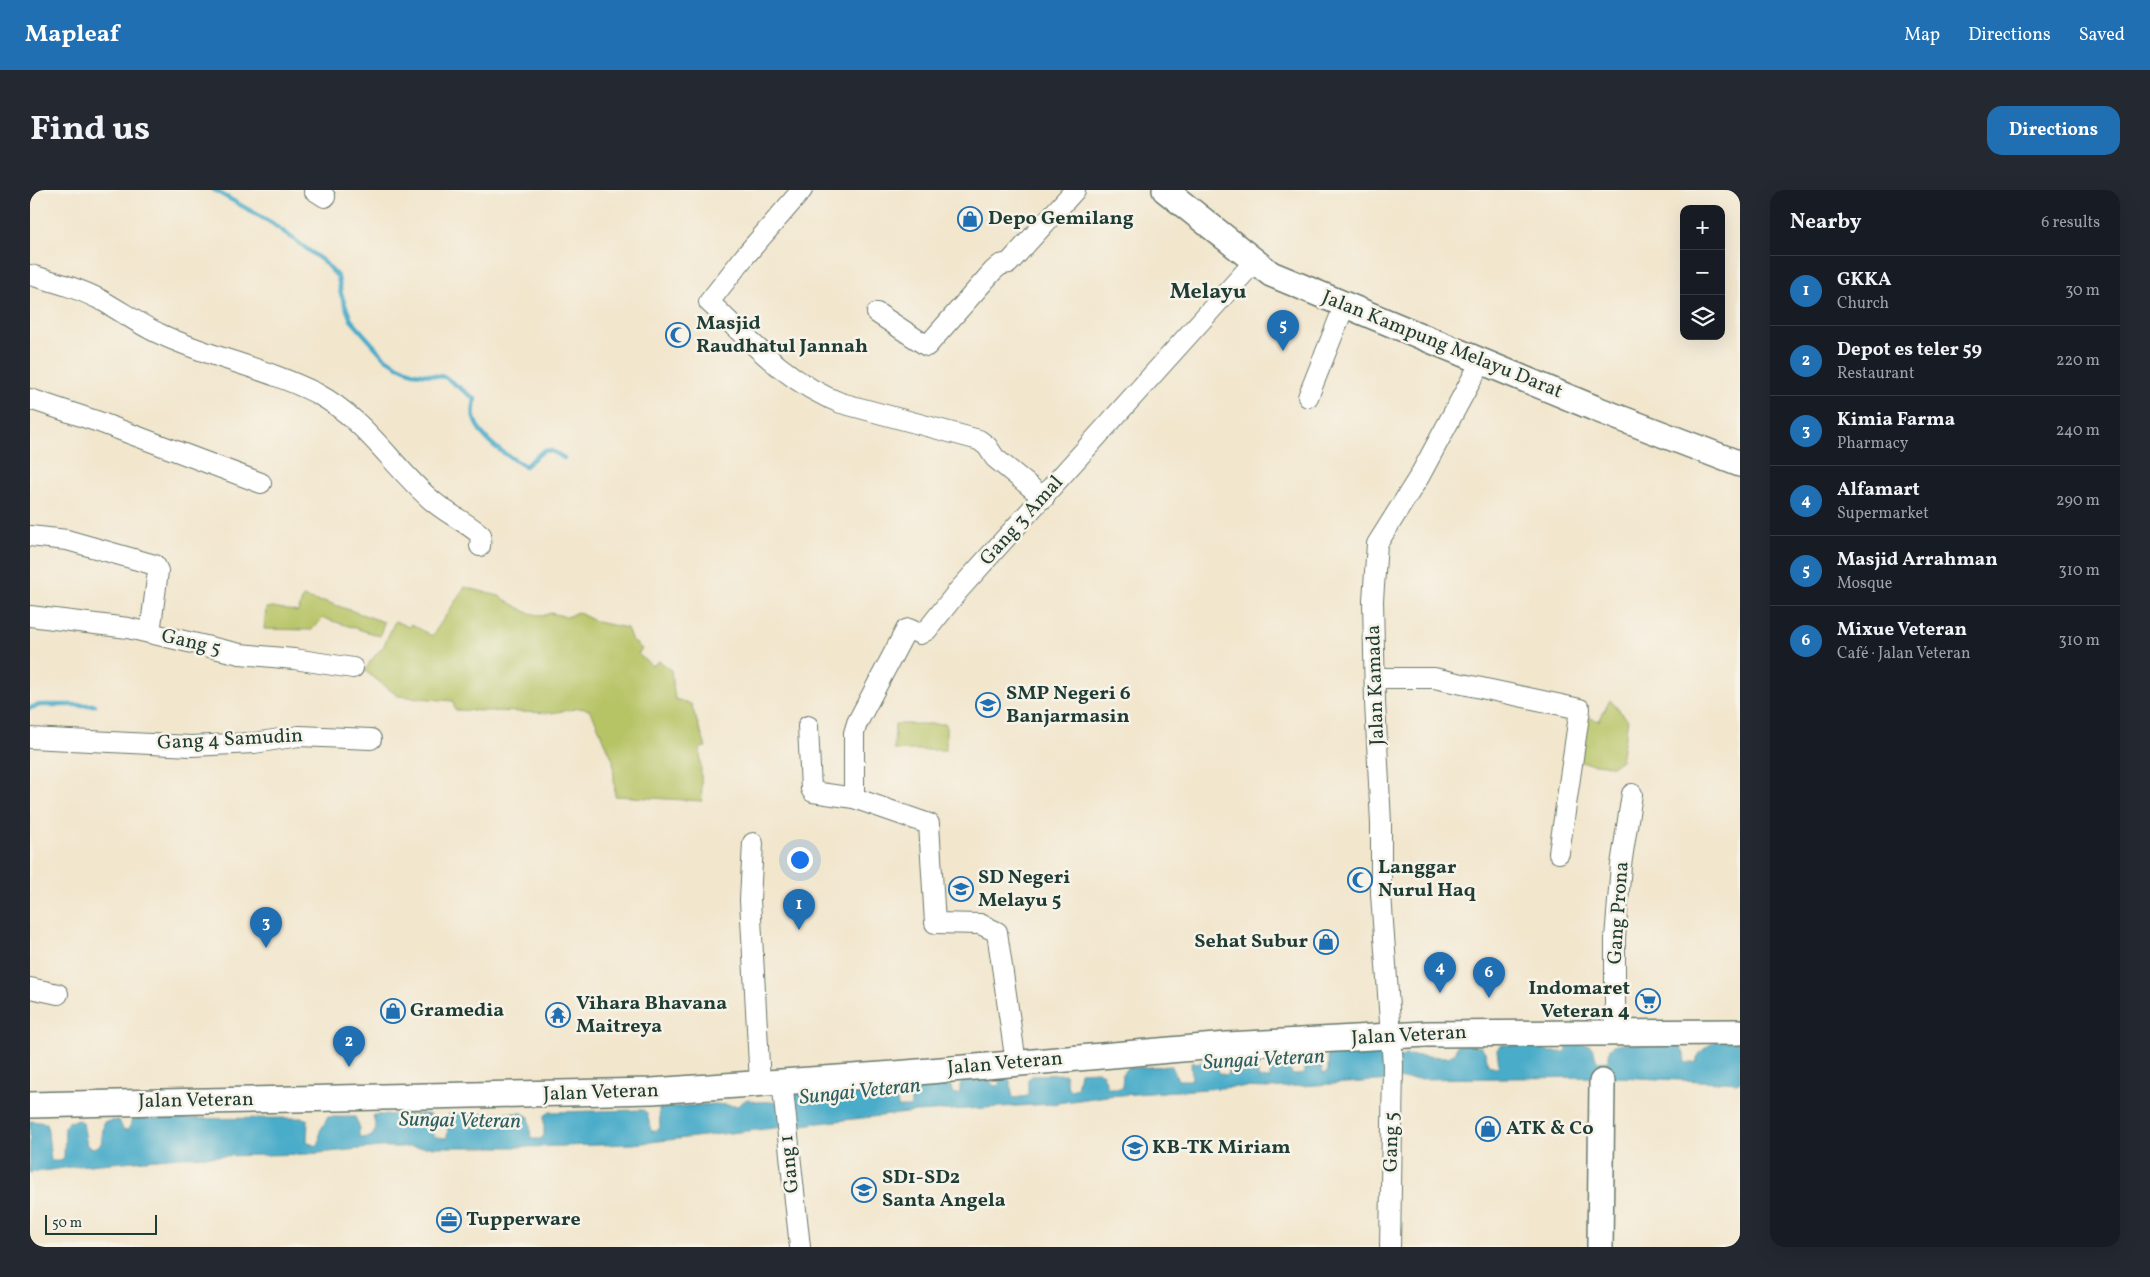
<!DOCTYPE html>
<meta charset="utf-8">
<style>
:root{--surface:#171b24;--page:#242831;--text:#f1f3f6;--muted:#9ea1a6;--line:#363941;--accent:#1f6fb2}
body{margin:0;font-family:Vollkorn,serif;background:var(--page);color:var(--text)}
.controls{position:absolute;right:15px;top:15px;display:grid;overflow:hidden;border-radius:10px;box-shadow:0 5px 20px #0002}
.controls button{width:45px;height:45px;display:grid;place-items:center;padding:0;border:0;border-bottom:1px solid var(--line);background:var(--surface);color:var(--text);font:25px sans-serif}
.scale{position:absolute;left:15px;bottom:12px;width:112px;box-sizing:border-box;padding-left:5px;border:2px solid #1f3d34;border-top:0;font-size:14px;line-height:18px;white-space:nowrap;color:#1f3d34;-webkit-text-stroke:4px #f7f3e8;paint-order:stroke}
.you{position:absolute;left:769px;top:669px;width:18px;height:18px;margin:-12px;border:4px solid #fff;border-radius:50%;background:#1a73e8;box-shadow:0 0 0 8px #1a73e833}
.badge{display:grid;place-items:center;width:32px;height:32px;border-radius:50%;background:var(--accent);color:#fff;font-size:16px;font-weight:700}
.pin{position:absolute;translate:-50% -41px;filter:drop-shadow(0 1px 2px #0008)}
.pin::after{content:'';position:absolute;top:26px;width:18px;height:15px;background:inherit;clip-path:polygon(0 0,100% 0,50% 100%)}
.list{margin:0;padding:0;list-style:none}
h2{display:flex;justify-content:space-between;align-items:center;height:65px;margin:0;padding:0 20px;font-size:21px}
h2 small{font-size:16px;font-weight:400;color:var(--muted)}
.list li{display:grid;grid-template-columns:32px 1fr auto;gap:15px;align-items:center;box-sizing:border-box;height:70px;padding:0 20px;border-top:1px solid var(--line)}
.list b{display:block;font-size:19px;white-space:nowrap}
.list p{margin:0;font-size:16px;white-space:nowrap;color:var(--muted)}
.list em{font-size:16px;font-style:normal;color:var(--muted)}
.icon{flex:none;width:28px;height:28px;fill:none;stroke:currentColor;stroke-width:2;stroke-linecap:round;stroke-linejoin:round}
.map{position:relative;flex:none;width:1710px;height:1057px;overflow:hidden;border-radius:15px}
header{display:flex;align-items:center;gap:30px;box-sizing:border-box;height:70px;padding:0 25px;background:var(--accent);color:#fff}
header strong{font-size:24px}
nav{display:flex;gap:28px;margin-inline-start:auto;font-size:18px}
.intro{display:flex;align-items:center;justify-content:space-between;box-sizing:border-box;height:120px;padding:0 30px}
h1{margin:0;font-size:35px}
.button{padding:12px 22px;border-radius:15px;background:var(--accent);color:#fff;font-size:18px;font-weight:700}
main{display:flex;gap:30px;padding:0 30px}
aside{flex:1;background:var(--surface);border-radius:15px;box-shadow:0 5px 20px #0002}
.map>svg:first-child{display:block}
</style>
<header>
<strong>Mapleaf</strong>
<nav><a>Map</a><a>Directions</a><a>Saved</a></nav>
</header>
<div class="intro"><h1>Find us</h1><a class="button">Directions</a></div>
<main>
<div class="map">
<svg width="1710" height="1057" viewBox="0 0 1710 1057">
<rect width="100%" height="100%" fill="#f7f3e8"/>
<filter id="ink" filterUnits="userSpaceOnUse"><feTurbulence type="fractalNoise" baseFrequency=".02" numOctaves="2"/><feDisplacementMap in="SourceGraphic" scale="10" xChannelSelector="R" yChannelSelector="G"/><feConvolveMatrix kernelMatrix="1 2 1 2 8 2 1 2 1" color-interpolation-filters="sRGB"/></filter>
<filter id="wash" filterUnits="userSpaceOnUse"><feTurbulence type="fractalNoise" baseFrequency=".0096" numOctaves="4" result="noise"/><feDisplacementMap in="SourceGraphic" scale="20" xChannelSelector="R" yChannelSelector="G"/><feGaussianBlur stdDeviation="1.12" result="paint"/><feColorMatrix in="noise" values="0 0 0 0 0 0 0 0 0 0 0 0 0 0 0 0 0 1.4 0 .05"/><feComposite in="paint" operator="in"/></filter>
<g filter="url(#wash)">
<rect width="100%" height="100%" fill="#f2e6cd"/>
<!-- green -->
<g fill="#b7c466" stroke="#6b804d">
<path d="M 435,397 L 469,406 L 496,422 L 512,426 L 521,423 L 537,427 L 547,422 L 567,432 L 597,438 L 601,449 L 612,459 L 608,464 L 622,476 L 629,471 L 641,480 L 645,509 L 661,514 L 676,557 L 670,558 L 672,611 L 585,606 L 583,570 L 565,530 L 559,520 L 550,518 L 522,523 L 425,520 L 423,511 L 368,506 L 335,481 L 341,470 L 353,457 L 365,431 L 378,437 L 381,434 L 402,446 Z"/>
<path d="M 273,407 L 290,412 L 294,411 L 354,432 L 350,446 L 293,428 L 282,440 L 234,439 L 236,418 L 243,417 L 268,422 Z"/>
<path d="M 1580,510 L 1598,530 L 1591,570 L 1582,576 L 1548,572 L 1552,525 L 1569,531 Z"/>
<path d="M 865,534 L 916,534 L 916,560 L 864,560 Z"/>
</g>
<!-- water -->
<path fill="#4aacc9" stroke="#34747e" d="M 1686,851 L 1710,851 L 1710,893 L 1588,887 L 1477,888 L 1378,889 L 1240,898 L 1205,897 L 1077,906 L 1021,914 L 886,922 L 603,954 L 496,957 L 350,957 L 278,964 L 150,967 L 48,976 L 0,983 L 0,931 L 17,933 L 21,971 L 31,971 L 34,967 L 35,936 L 38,932 L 49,930 L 53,933 L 57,956 L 65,958 L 71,954 L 74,932 L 89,930 L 93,939 L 98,940 L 103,929 L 273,928 L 278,930 L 277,951 L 285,956 L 289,954 L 290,941 L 298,927 L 325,927 L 329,935 L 329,946 L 332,948 L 342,946 L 346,939 L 343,925 L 397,924 L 402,926 L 404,947 L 417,948 L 419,924 L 492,923 L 499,927 L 501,949 L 511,949 L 514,945 L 514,926 L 520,922 L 613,920 L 617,923 L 621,941 L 626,941 L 630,938 L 629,918 L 685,914 L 707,916 L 717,909 L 726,912 L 758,911 L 758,909 L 765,904 L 862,896 L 865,897 L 868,917 L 881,917 L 880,897 L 882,895 L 920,894 L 923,904 L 930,903 L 930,895 L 933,891 L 961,890 L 962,895 L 968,896 L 970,890 L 975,887 L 979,888 L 983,908 L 998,906 L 998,889 L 1004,885 L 1035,884 L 1038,898 L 1041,900 L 1047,898 L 1050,882 L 1067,881 L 1073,884 L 1078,898 L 1092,898 L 1093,883 L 1097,878 L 1142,876 L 1148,890 L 1159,890 L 1162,889 L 1161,873 L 1184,871 L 1189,876 L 1188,882 L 1195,885 L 1198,884 L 1198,872 L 1200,870 L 1225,868 L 1228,879 L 1228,888 L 1240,889 L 1241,866 L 1246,864 L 1259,866 L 1261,883 L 1264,885 L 1275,884 L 1275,864 L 1285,862 L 1289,867 L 1293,884 L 1298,881 L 1298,864 L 1303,860 L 1352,858 L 1372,867 L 1375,865 L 1418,867 L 1424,864 L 1427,855 L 1451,856 L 1455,862 L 1458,875 L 1466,877 L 1469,875 L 1467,860 L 1470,855 L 1510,855 L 1518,862 L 1535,862 L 1538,854 L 1560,855 L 1564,861 L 1567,872 L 1578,871 L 1580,858 L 1586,854 L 1642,854 L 1650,855 L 1654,864 L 1655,873 L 1666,873 C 1668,861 1676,857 1686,851 Z"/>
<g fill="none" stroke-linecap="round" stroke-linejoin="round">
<!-- stream -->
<g stroke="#4aacc9" stroke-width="4.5">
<path d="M 184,0 L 242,33 L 293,71 L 308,87 L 311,104 L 321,130 L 354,167 L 366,175 L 384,183 L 415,187 L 445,209 C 444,215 443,223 444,228 C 451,251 476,265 495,276 L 513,261 C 522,259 527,264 534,268"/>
<path d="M 0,518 L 10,515 L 65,515"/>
</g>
</g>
</g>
<g filter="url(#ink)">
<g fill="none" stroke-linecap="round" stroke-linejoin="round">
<defs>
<g id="minor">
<path d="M 284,0 L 295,7"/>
<path d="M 772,0 L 715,66 L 679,112 C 719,150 759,194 811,213 L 949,250 L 957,256 L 965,268 L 1014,308"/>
<path d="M 0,85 C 25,92 48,98 71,110 C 91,121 110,135 130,144 C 181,168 236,178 286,203 C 335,229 360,273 399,308 C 415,323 435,331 451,345 L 450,356"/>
<path d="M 847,123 L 897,156 L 963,81 L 970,75 L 979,73 L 1045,0"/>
<path d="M 1278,207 L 1315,114"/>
<path d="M 0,209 L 69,232 L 231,293"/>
<path d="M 0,346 L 37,350 L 125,375 L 128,381 L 120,443"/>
<path d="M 0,426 L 98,438 L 210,464 L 264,469 L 323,478"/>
<path d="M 1345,488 L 1404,488 L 1550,519 L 1529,663"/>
<path d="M 778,536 L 781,599 L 783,602 L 824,608 L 899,634 L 905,733 L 950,734 L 967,742 L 986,873"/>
<path d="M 0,548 L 161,556 L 224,553 L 269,546 L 341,549"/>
<path d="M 824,608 L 824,543 L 827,533 L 876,440 L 879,439 L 890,444 L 897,440 L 928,401 L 1225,71"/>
<path d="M 723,653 L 720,710 L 730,893"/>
<path d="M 0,798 L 28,804"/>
<path d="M 1585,842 L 1585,748 L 1591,675 L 1602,604"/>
<path d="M 752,891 L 770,1057"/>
<path d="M 1360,1057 L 1363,875 L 1351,704 L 1351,634 L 1345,512 L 1343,410 L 1347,354 L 1389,287 L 1452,170"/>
</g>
<g id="major">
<path d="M 1135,0 L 1241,84 L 1569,220 L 1710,274"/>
<path d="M 0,915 L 622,901 L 865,884 L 1197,855 L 1397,844 L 1710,842"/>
<path d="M 1570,1057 L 1572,892"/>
</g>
</defs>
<!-- minor casing -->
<use href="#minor" stroke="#69786a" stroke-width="22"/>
<!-- major casing -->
<use href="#major" stroke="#69786a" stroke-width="28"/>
<!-- minor -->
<use href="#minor" stroke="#fff" stroke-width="20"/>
<!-- major -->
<use href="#major" stroke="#fff" stroke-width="25"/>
</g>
</g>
<!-- icons -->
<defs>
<symbol id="shop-ring" viewBox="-11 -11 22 22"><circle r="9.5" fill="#f7f3e8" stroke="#1f6fb2" stroke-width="1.5"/><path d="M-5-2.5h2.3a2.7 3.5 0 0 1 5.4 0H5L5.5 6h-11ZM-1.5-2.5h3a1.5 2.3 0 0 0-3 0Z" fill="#1f6fb2"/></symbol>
<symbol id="mosque-ring" viewBox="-11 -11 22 22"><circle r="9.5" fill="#f7f3e8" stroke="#1f6fb2" stroke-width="1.5"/><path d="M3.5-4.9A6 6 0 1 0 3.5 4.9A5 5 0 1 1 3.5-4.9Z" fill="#1f6fb2"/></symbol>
<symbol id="school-ring" viewBox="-11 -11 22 22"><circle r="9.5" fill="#f7f3e8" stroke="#1f6fb2" stroke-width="1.5"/><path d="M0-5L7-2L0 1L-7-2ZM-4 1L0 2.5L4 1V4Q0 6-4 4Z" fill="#1f6fb2"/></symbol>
<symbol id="supermarket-ring" viewBox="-11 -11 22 22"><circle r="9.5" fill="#f7f3e8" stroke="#1f6fb2" stroke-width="1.5"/><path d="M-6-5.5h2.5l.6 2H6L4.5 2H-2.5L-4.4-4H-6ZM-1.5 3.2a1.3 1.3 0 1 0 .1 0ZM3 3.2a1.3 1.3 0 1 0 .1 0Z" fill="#1f6fb2"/></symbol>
<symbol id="temple-ring" viewBox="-11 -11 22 22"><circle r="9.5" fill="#f7f3e8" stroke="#1f6fb2" stroke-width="1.5"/><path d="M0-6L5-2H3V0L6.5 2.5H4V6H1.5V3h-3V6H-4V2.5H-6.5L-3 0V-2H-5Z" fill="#1f6fb2"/></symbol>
<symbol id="office-ring" viewBox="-11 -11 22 22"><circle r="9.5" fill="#f7f3e8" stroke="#1f6fb2" stroke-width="1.5"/><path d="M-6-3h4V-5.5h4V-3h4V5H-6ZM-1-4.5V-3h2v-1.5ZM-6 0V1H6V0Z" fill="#1f6fb2"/></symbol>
</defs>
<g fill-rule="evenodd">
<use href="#shop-ring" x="926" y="15" width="28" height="28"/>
<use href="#mosque-ring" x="634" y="131" width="28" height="28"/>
<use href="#school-ring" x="944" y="501" width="28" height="28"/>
<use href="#mosque-ring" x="1316" y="676" width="28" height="28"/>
<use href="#school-ring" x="917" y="685" width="28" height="28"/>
<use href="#shop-ring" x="1282" y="738" width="28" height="28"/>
<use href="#supermarket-ring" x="1604" y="797" width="28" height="28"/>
<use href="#shop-ring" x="349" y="807" width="28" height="28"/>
<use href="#temple-ring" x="514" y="811" width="28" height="28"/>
<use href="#shop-ring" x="1444" y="925" width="28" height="28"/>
<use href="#school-ring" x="1091" y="944" width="28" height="28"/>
<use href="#school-ring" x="820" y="986" width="28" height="28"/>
<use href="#office-ring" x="405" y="1016" width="28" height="28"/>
</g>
<g text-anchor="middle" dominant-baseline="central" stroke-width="5" stroke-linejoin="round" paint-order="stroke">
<!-- poi labels -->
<g font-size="20" font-weight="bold" fill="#1f3d34" stroke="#f7f3e8" text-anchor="start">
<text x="958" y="29">Depo Gemilang</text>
<text x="666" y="134">Masjid<tspan x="666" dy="23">Raudhatul Jannah</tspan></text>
<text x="976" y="504">SMP Negeri 6<tspan x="976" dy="23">Banjarmasin</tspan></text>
<text x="1348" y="678">Langgar<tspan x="1348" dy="23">Nurul Haq</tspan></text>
<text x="948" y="688">SD Negeri<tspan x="948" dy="23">Melayu 5</tspan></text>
<text x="1278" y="752" text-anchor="end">Sehat Subur</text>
<text x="1600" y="799" text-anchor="end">Indomaret<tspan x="1600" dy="23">Veteran 4</tspan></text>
<text x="546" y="814">Vihara Bhavana<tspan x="546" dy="23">Maitreya</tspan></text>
<text x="380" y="821">Gramedia</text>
<text x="1476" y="939">ATK &amp; Co</text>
<text x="1122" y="958">KB-TK Miriam</text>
<text x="852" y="988">SD1-SD2<tspan x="852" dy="23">Santa Angela</tspan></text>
<text x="436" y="1030">Tupperware</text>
</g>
<!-- street labels -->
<g font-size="20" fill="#1f3d34" stroke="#f7f3e8">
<text transform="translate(1412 155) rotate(22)">Jalan Kampung Melayu Darat</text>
<text transform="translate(992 331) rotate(-48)">Gang 3 Amal</text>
<text transform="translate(161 453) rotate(13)">Gang 5</text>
<text transform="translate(1346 495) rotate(-92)">Jalan Kamada</text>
<text transform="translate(200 550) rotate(-3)">Gang 4 Samudin</text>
<text transform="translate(1589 723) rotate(-86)">Gang Prona</text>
<text transform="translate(1379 846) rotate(-3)">Jalan Veteran</text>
<text transform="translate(975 874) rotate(-5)">Jalan Veteran</text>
<text transform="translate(571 903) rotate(-2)">Jalan Veteran</text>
<text transform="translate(166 911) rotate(-1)">Jalan Veteran</text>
<text transform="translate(1362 952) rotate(-89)">Gang 5</text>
<text transform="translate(760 974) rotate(-96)">Gang 1</text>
</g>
<!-- water labels -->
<g font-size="21" font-style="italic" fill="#2c5e61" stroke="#f7f3e8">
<text transform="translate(1234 870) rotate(-3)">Sungai Veteran</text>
<text transform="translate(830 902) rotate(-6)">Sungai Veteran</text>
<text transform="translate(430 931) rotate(1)">Sungai Veteran</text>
</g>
<!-- quarter labels -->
<g font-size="22" font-weight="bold" fill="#1f3d34" stroke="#f7f3e8">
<text x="1178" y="102">Melayu</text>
</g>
</g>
</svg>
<div class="controls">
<button>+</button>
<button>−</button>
<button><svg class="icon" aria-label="layers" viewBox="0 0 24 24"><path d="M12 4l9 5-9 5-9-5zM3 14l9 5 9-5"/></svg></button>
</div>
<div class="scale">50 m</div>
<div class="you"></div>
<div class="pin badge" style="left:769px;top:740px">1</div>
<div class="pin badge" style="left:319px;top:877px">2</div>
<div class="pin badge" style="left:236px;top:758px">3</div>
<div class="pin badge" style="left:1410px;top:803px">4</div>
<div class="pin badge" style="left:1253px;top:161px">5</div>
<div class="pin badge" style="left:1459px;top:808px">6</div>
</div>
<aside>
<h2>Nearby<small>6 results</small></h2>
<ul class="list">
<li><span class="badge">1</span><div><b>GKKA</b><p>Church</p></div><em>30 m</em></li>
<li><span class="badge">2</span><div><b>Depot es teler 59</b><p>Restaurant</p></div><em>220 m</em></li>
<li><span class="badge">3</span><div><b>Kimia Farma</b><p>Pharmacy</p></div><em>240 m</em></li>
<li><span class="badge">4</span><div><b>Alfamart</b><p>Supermarket</p></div><em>290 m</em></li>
<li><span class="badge">5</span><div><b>Masjid Arrahman</b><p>Mosque</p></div><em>310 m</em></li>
<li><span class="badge">6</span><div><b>Mixue Veteran</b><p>Café · Jalan Veteran</p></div><em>310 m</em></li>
</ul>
</aside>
</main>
